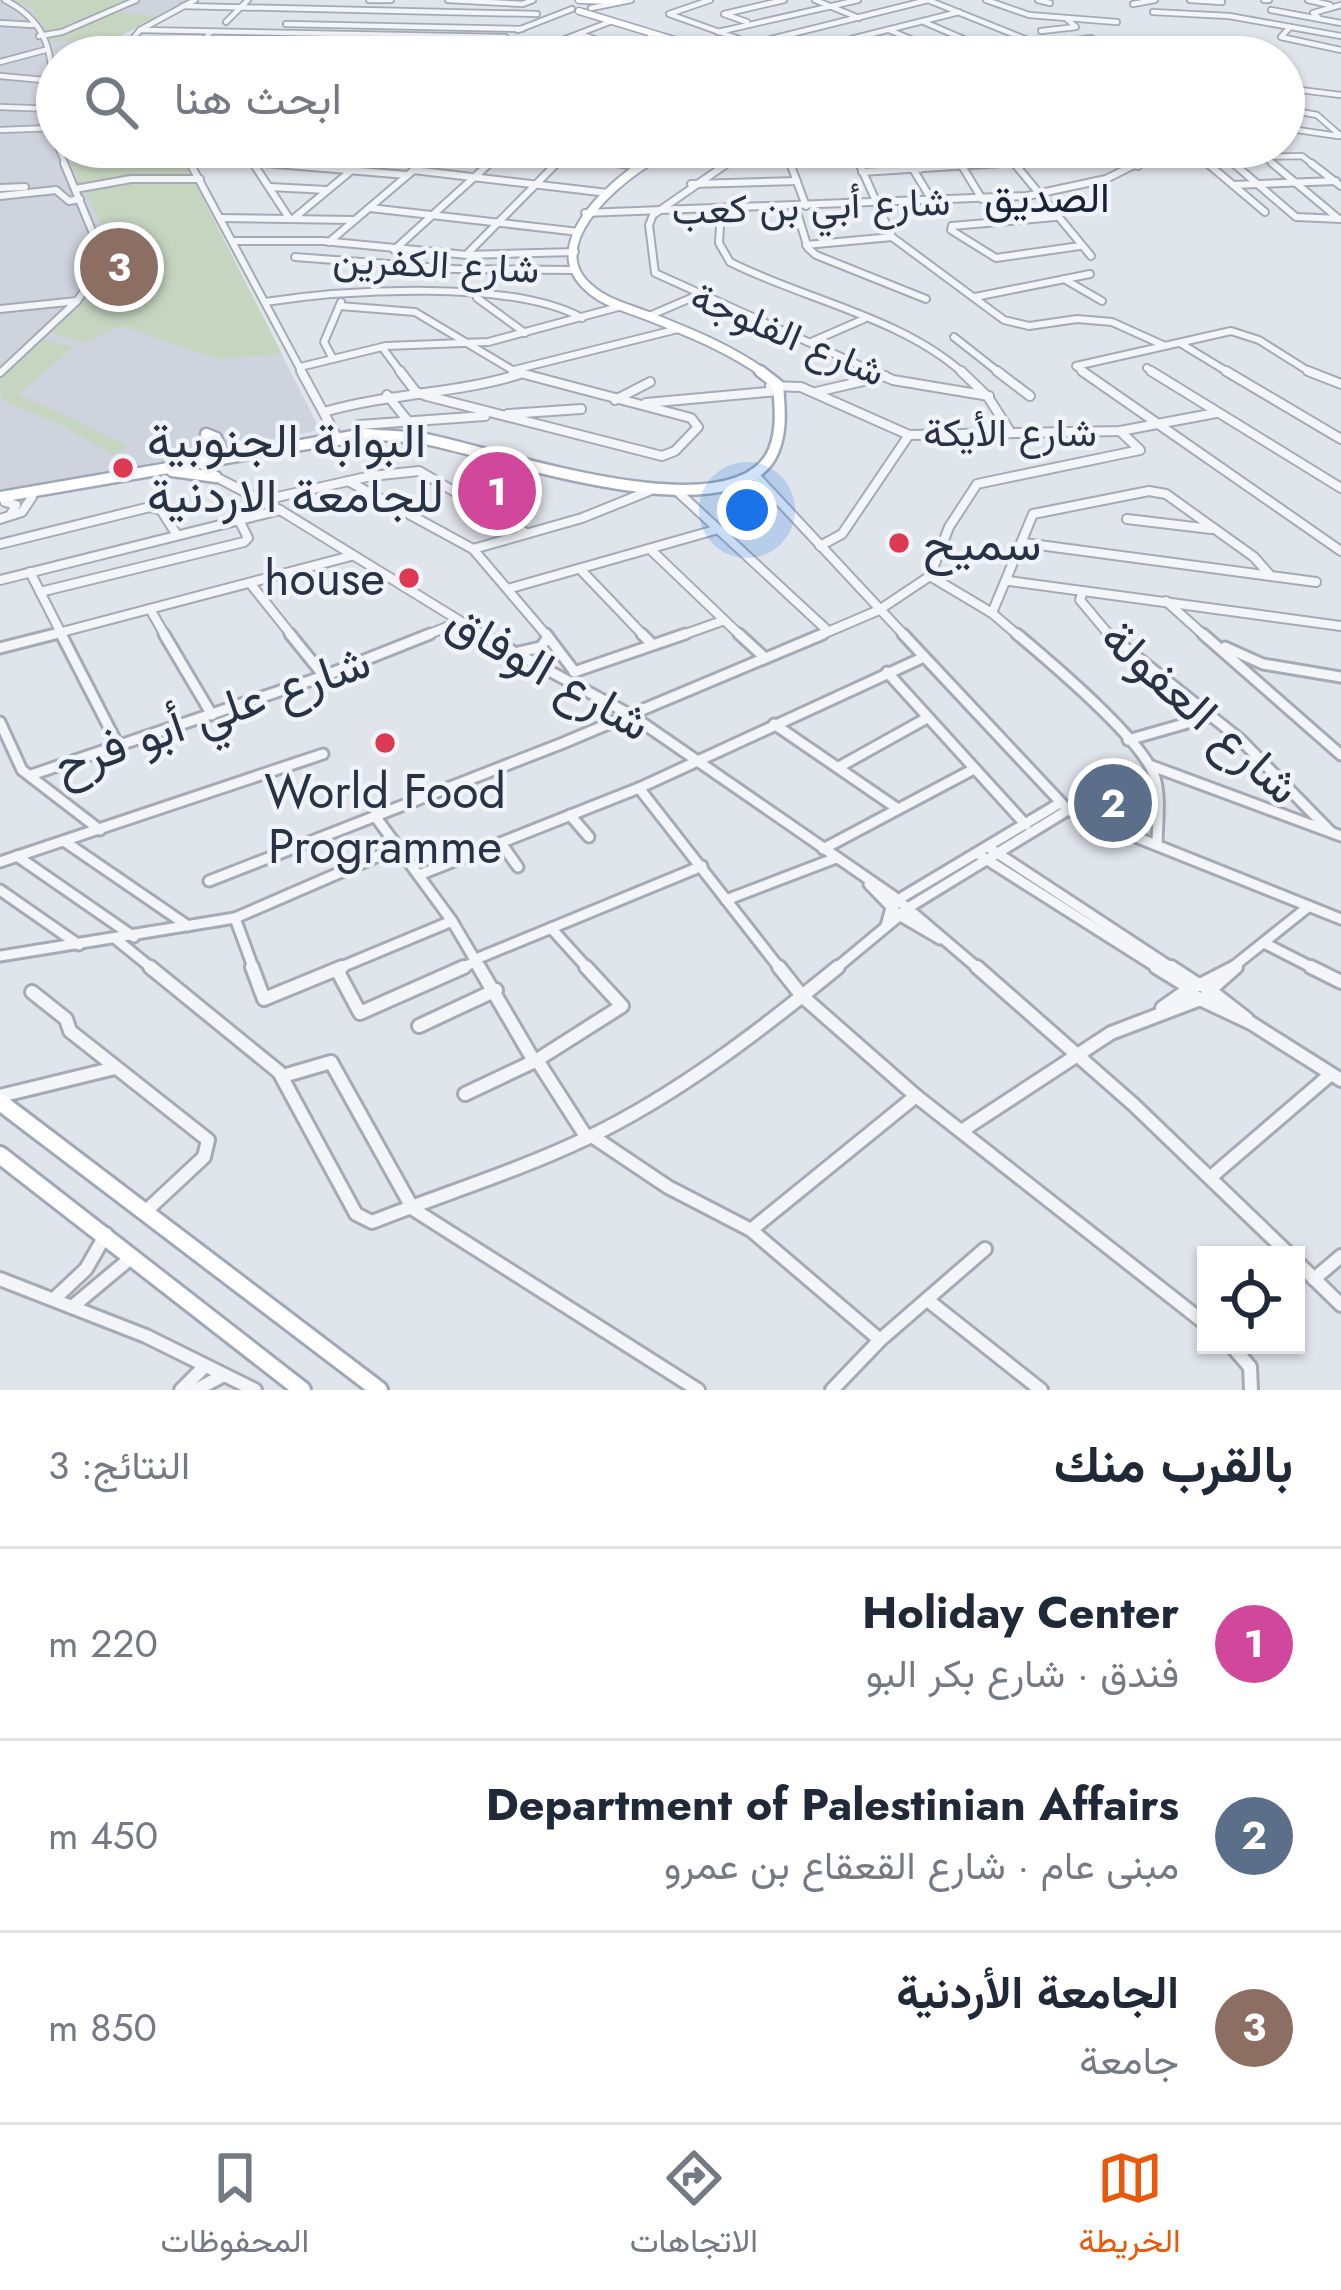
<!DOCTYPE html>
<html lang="ar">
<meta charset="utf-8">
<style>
:root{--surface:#fff;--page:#f2f2f3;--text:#1f2937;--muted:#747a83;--line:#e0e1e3;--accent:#ea580c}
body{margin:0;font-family:Jost,Vazirmatn,sans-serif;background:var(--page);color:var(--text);direction:rtl}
.controls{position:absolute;right:36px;bottom:36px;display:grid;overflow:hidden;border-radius:0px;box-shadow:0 3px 9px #0004}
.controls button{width:108px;height:108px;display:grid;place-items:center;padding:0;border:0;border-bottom:3px solid var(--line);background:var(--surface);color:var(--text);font:60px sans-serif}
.you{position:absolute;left:747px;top:510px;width:42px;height:42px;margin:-30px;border:9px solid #fff;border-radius:50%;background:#1a73e8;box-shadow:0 0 0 18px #1a73e833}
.badge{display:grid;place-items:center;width:78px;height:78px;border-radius:50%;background:var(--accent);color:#fff;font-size:39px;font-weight:700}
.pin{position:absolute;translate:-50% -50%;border:6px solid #fff;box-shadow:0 3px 12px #0006}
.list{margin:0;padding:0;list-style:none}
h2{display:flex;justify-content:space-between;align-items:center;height:156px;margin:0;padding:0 48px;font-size:51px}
h2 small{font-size:39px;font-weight:400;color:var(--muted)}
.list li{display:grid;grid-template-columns:78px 1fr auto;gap:36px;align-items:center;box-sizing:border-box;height:192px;padding:0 48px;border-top:3px solid var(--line)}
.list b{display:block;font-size:45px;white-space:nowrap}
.list p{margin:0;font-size:39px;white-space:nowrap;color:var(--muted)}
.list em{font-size:39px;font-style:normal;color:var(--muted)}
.icon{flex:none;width:66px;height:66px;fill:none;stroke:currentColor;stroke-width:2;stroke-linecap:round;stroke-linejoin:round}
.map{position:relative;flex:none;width:1341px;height:1390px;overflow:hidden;direction:ltr}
.search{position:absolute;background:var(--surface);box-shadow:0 3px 9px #0004;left:36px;right:36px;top:36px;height:132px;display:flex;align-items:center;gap:30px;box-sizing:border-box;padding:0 42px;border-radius:66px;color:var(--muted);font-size:45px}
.sheet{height:732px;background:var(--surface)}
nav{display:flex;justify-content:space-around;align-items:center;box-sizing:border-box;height:168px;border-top:3px solid var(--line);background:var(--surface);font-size:33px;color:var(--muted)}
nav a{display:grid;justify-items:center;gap:6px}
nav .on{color:var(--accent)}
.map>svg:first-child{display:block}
</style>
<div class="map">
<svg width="1341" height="1390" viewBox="0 0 1341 1390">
<rect width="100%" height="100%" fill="#e0e4eb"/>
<!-- built -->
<path fill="#ced3dd" d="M 0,0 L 189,0 L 121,36 L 131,57 L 57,57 L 57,147 L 177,147 L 320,430 L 0,492 Z"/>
<!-- green -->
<g fill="#c6d5c0">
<path d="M 14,0 L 132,0 L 47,33 L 31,8 Z"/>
<path d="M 116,12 L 156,16 L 119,36 L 127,54 L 115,55 L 105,37 L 51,42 L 49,37 Z"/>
<path d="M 136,152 L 141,161 L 182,156 L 190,173 L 81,186 L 71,163 Z"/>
<path d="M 130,181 L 194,181 L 282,354 L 218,359 L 122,326 L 84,343 L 52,333 L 107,269 L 112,246 L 85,190 Z"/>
<path d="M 43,339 L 74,347 L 19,394 L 129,446 L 113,455 L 62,425 L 2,400 L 0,378 Z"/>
</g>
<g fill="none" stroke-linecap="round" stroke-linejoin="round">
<defs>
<g id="minor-far4">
<path d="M 5,0 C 72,34 43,91 57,144"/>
<path d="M 369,0 L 391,0"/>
<path d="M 448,0 L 523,4 L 533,0"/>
<path d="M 710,0 L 669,14 L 756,45"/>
<path d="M 815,0 L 859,18"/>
<path d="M 928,0 L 1025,39 L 1087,57"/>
<path d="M 986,0 L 1029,15 L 1117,22"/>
<path d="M 1038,0 L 1050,3"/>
<path d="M 1190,0 L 1222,2"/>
<path d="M 1264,0 L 1269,0"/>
<path d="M 1308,0 L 1330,5"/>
<path d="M 1133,4 L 1155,0"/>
<path d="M 183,6 L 537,14"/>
<path d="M 591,8 L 631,0"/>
<path d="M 1271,10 L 1341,23"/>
<path d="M 1153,12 L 1229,16 L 1341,36"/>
<path d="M 1318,17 L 1313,13 L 1341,5"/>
<path d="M 226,22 L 248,0"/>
<path d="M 747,22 L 724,14 L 784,0"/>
<path d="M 924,22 L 973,43 L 987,57"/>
<path d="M 0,23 L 33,25"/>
<path d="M 286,24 L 522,29"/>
<path d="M 1290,27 L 1281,37 L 1341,50"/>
<path d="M 140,30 L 505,37"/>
<path d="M 518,30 L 572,9"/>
<path d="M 889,30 L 925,45 L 938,57"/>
<path d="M 1041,31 L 1076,27 L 1067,19"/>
<path d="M 718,32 L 858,0"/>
<path d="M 579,34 L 642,54"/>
<path d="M 793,34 L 796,57"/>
<path d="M 39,36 L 62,32 L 136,0"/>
<path d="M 131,41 L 140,30 L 195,0"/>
<path d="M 131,41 L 154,57"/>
<path d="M 1055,43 L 1091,38"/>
<path d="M 197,45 L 412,48"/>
<path d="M 543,47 L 577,57"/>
<path d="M 846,48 L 925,45"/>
<path d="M 1082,51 L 1112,57"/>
<path d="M 1022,53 L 1030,57"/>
<path d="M 187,57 L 211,32"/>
<path d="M 446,57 L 497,38"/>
<path d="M 518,57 L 612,21"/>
<path d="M 642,57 L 647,39 L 654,34"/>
<path d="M 730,57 L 771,39 L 928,0"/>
<path d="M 845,57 L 851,39 L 959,12"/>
<path d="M 0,62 L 45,50"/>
<path d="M 0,76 L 55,81"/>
<path d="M 1284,88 L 1341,95"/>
<path d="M 0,107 L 54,109"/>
<path d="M 1284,109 L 1317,115 L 1341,136"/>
<path d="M 1284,128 L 1338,136"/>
<path d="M 0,130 L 53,128"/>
<path d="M 58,147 L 66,166"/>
<path d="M 182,147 L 192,166"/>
<path d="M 301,147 L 427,157"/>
<path d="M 527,147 L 633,166"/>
<path d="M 705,147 L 737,155"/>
<path d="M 784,147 L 791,166"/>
<path d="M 852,147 L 860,166"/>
<path d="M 1001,147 L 1016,166"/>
<path d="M 1069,147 L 1137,166"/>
<path d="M 853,151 L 920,147"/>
<path d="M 187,156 L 299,166"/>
<path d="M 1226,157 L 1236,166"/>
<path d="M 1252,157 L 1302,156 L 1315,166"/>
<path d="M 1265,157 L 1275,166"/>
<path d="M 1202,158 L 1211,166"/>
<path d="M 586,159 L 605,147"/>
<path d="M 1145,159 L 1240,157 L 1259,150 L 1255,147"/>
<path d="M 418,166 L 440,147"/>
<path d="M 487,166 L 507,147"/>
<path d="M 554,166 L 565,155"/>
<path d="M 723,166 L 750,147"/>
<path d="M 918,166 L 913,159 L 929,157"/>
<path d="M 956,166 L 1011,162"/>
<path d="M 1132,166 L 1145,159"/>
</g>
<g id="minor-far3">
<path d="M 190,163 L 303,374"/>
<path d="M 253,163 L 289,218"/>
<path d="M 264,163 L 407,175"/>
<path d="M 616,163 L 641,167"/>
<path d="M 728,163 L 653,215 L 649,225 L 655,273 L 879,374"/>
<path d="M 790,163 L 806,206"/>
<path d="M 859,163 L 892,237 L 1004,320 L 1029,326 L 1077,319 L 1112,322 L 1163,345"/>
<path d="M 916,163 L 920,169"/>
<path d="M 1014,163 L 1091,256"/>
<path d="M 1126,163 L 1138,166"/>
<path d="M 1207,163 L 1265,212"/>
<path d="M 1233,163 L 1296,217 L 1341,219"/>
<path d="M 1272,163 L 1339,219"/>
<path d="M 1311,163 L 1341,186"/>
<path d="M 962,166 L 982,199"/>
<path d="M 913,169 L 933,202"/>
<path d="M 413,170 L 608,193"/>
<path d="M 862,172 L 1001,163"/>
<path d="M 691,184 L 797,181"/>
<path d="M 1233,185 L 1336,181"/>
<path d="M 270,187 L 327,190"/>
<path d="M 0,188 L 25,187"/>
<path d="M 75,189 L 131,179 L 200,179"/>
<path d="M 0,196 L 56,190 L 69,201 L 80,199"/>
<path d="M 795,206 L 808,248 L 816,255 L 926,299"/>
<path d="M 370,208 L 579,232"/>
<path d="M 721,209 L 719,243 L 730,262 C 805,300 901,317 964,374"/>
<path d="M 585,213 L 1027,196 L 1106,179 L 1138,163"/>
<path d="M 220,218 L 353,220"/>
<path d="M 293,219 L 352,170"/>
<path d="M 952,226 L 951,230 L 996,258 L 1080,246"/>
<path d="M 952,226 L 1055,217"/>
<path d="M 234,241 L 323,241 L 467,255 L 575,252"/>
<path d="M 329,242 L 422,163"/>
<path d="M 806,245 L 892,237"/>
<path d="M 394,250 L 490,163"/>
<path d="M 468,253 L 557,163"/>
<path d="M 295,257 L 454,269 L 576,270"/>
<path d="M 1064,279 L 1102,301"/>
<path d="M 975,297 L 1090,274"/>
<path d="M 477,298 L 525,333"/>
<path d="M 265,302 C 345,290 512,279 582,318"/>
<path d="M 340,306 L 415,312 L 519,374"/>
<path d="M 0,309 L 77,301"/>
<path d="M 649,316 L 698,295"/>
<path d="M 954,337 L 1001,374"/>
<path d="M 811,342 L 864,319"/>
<path d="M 1180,343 L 1231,374"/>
<path d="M 382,347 L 402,374"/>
<path d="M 333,359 L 324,342 L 341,302"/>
<path d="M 300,367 L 386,346 L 488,342 L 622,306"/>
<path d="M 1147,368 L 1156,374"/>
<path d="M 514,370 L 678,329"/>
<path d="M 0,373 L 77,301 L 99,269 L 95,238 L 64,163"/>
<path d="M 1087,374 L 1076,366 L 1231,331 L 1259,340 L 1313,374"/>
</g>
<g id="minor-far2">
<path d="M 301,371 L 339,441"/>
<path d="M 400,371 L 416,392 L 427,396 L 662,456 L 675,451 L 698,427 L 691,418 L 513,371"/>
<path d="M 872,371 L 893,380 L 989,396"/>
<path d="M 961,371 L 988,397 L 1011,433"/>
<path d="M 997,371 L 1030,396"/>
<path d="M 1082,371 L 1341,551"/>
<path d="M 1151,371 L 1341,488"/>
<path d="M 1226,371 L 1341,439"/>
<path d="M 1308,371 L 1341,384"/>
<path d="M 770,386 L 801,387 L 909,435 L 1120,431 L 1216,413"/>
<path d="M 816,392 L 885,376"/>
<path d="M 387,395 L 408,421"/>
<path d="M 615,400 L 650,382"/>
<path d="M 646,403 L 778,391"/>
<path d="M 324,412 C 388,393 457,394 520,374"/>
<path d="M 508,414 L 581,409"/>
<path d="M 359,425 L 485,416"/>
<path d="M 197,460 L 216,477 L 280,510 L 486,637"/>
<path d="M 753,473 L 906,637"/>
<path d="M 348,481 L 473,549 L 548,637"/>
<path d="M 678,492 L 828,631"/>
<path d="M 264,500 L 371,476 L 419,471 L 526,533"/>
<path d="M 5,502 L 16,505 L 11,514"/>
<path d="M 0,519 L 22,512 L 32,497"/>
<path d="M 1127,519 L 1211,529"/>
<path d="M 1024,543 L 1316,582"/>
<path d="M 0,544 L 150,507 L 161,510 L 177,535"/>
<path d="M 820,546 L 842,534 L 909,435"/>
<path d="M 473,549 L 582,518 L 649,491"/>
<path d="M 650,549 L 742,637"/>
<path d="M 580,569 L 645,637"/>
<path d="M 30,572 L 63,637"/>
<path d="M 930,576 L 992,613 L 1020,637"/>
<path d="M 0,580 L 280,510"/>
<path d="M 1009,581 L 1341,626"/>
<path d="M 250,583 L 293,637"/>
<path d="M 511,588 L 715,530"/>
<path d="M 1083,591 L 1080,600 L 1111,637"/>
<path d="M 40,592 L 244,542 L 248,538 L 239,520"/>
<path d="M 1166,601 L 1206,637"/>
<path d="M 150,609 L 166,637"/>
<path d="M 992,613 L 1033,514 L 1149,491 L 1166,494 L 1254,557 L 1269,574"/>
<path d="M 43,637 L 351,556"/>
<path d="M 422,637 L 459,622"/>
<path d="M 677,637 L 722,621"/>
<path d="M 816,637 L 879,610 L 930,576 L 949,527 L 977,484 L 1140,450 L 1120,431"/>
</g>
<g id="minor-far1">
<path d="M 61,634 L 118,745"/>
<path d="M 164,634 L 212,715"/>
<path d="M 290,634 L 324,676"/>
<path d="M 481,634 L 631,715 L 893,896 L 980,970"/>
<path d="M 546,634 L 574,671"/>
<path d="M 642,634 L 652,644"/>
<path d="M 739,634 L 765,658"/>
<path d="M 903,634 L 1068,810 L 1341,919"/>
<path d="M 1017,634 C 1048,660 1146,742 1155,778 C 1161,798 1157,825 1157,845"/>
<path d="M 1108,634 L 1240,739 L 1330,831"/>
<path d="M 1203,634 L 1341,755"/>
<path d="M 1225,647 L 1263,664 L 1341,677"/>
<path d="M 0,648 L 55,634"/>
<path d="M 519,652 L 541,647 L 548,637"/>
<path d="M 574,672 L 685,634"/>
<path d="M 887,672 L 1026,825"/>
<path d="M 0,722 L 22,770 L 100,830"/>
<path d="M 774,724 L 898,809"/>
<path d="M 1128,740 L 1212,716"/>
<path d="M 1152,766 L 1341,836"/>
<path d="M 839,767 L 927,718"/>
<path d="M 31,775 L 324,676 L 430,634"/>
<path d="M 639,788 L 781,970"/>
<path d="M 570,815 L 589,837"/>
<path d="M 375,816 L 452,921 L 481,970"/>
<path d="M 64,841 L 188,926"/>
<path d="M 501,843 L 518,867"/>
<path d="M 988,847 L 1175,970"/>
<path d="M 823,849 L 972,770"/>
<path d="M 978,854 L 1161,970"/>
<path d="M 17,856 L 134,937"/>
<path d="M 0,862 L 323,754"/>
<path d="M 419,875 L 639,788 L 924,657"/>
<path d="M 209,881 L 563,743 L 823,634"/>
<path d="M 869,884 L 899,915 L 940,939"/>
<path d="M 0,890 L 79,945"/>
<path d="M 726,900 L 836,858"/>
<path d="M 235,918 L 254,970"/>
<path d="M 886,926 L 891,908 L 901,898 L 1060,803"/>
<path d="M 551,928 L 589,970"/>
<path d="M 117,940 L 154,970"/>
<path d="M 1266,944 L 1317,970"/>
<path d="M 0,956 L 235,918 L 399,847"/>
<path d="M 476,959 L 702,866"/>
<path d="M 334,970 L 452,921"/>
<path d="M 457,970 L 477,961"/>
<path d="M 834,970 L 911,906 L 1068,810"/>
<path d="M 1229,970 L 1308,907"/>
<path d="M 1233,970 L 1237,966"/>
</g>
<g id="minor">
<path d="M 150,967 L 279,1072 L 356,1214 L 372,1222 C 443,1194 518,1171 587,1138 C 677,1095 761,1030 838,967"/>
<path d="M 252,967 L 264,999 L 342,967"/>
<path d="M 479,967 L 534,1061"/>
<path d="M 779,967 L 802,996 L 916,1096 L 1206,1324"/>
<path d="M 977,967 L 1134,1105 L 1290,1255"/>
<path d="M 1156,967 L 1190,988"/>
<path d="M 1171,967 L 1197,984"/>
<path d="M 1311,967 L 1341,982"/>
<path d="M 337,970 L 360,1013 L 464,967"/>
<path d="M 1202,984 L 1235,967"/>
<path d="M 1210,990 L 1236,967"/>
<path d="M 1211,991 L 1247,1019"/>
<path d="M 32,992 L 66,1019 L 70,1031 L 208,1140 L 204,1157 L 145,1212"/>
<path d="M 1200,999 L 1251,1023 L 1341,1080"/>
<path d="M 1162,1008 L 1189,989"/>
<path d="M 419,1026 L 496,990"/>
<path d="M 537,1060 L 587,1138"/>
<path d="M 283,1076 L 331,1062 L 413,1209 L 698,1390"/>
<path d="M 465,1094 L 537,1060 L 622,1006 L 586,967"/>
<path d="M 0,1096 L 115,1068"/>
<path d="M 963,1130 L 1111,1033 L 1211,995 L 1204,985 L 1192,985 L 1190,993 L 1199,999"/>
<path d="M 592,1136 L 668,1187 L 751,1230 L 880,1340"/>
<path d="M 1211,1177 L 1331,1074"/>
<path d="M 751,1230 L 916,1096"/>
<path d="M 1296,1261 L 1341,1305"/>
<path d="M 0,1279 L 146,1336 L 255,1390"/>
<path d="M 1314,1279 L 1341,1256"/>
<path d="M 54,1299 L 86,1269 L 106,1234"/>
<path d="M 930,1302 L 1041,1390"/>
<path d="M 72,1307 L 132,1257"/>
<path d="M 1231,1345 L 1250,1367 L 1251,1390"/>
<path d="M 181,1390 L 203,1368"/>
<path d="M 196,1390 L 222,1376"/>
<path d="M 832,1390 L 880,1340 L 985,1249"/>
</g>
<g id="major-far3">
<path d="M 579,0 L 619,1"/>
<path d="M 579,11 L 730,57"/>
<path d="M 641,166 L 674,147"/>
</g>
<path id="major-far2" d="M 646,163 C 612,184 540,246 589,288 C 605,303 628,308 648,316 C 688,332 729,348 765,374"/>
<g id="major-far1">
<path d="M 206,434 L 216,438 L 223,456"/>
<path d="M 172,471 L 216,477"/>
<path d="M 0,497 L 365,434 C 386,436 409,436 430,440 C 499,454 723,533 770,458 C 783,436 780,409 778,385 L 760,371"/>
</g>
<g id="major">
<path d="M 0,1102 L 379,1390"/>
<path d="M 0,1155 L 302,1390"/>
</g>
</defs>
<!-- minor-far4 casing -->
<use href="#minor-far4" stroke="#a5abb6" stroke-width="8"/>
<!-- minor-far3 casing -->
<use href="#minor-far3" stroke="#a5abb6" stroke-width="10"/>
<!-- minor-far2 casing -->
<use href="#minor-far2" stroke="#a5abb6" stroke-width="12"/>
<!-- minor-far1 casing -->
<use href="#minor-far1" stroke="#a5abb6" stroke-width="15"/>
<!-- minor casing -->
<use href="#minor" stroke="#a5abb6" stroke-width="18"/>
<!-- major-far3 casing -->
<use href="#major-far3" stroke="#9ea8b8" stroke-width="9"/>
<!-- major-far2 casing -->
<use href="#major-far2" stroke="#9ea8b8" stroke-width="12"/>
<!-- major-far1 casing -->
<use href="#major-far1" stroke="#9ea8b8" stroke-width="15"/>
<!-- major casing -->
<use href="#major" stroke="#9ea8b8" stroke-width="22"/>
<!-- minor-far4 -->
<use href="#minor-far4" stroke="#f3f5f8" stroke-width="4.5"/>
<!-- minor-far3 -->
<use href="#minor-far3" stroke="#f3f5f8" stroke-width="6"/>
<!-- minor-far2 -->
<use href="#minor-far2" stroke="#f3f5f8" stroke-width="8"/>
<!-- minor-far1 -->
<use href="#minor-far1" stroke="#f3f5f8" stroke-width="9"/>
<!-- minor -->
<use href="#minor" stroke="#f3f5f8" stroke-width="12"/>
<!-- major-far3 -->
<use href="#major-far3" stroke="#fff" stroke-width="6"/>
<!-- major-far2 -->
<use href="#major-far2" stroke="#fff" stroke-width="8"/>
<!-- major-far1 -->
<use href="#major-far1" stroke="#fff" stroke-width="10"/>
<!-- major -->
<use href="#major" stroke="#fff" stroke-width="16"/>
</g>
<!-- markers -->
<g fill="#dc3952" stroke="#f0f3f8" stroke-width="4.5">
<circle cx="123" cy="468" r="12"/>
<circle cx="899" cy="543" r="12"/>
<circle cx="409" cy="578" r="12"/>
<circle cx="385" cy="743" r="12"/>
</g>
<g text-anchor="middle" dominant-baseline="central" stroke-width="9" stroke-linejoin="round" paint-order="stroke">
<!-- far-street labels -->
<g font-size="39" fill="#273244" stroke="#f0f3f8">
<text transform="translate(811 206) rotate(-2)">شارع أبي بن كعب</text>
<text transform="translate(436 264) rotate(3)">شارع الكفرين</text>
<text transform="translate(788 334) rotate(23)">شارع الفلوجة</text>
<text x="1010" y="432">شارع الأيكة</text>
</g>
<!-- far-neighbourhood labels -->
<g font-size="42" fill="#192235" stroke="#f0f3f8">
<text x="1047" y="197">الصديق</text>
</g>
<!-- poi labels -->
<g font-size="48" fill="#273244" stroke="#f0f3f8" text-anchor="start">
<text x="147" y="440">البوابة الجنوبية<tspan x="147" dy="55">للجامعة الاردنية</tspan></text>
<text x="923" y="543">سميح</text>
<text x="385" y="578" text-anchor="end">house</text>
<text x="385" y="791" text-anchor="middle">World Food<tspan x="385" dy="55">Programme</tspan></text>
</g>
<!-- street labels -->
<g font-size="48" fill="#273244" stroke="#f0f3f8">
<text transform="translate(549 672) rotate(30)">شارع الوفاق</text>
<text transform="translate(1201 712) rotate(42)">شارع العفولة</text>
<text transform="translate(212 713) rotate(-19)">شارع علي أبو فرح</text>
</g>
</g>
</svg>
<div class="controls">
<button><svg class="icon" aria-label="locate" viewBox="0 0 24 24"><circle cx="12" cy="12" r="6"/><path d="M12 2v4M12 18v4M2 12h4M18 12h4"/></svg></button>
</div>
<div class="you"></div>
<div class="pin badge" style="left:497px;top:491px;background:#d1479c">1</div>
<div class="pin badge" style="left:1113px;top:803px;background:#5c6f8a">2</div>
<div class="pin badge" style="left:119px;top:267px;background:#8d6e63">3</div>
<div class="search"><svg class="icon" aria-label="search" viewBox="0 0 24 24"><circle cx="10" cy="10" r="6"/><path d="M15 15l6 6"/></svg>ابحث هنا</div>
</div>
<section class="sheet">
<h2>بالقرب منك<small>النتائج: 3</small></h2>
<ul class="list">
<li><span class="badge" style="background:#d1479c">1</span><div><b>Holiday Center</b><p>فندق · شارع بكر البو</p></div><em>220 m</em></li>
<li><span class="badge" style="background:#5c6f8a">2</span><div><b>Department of Palestinian Affairs</b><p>مبنى عام · شارع القعقاع بن عمرو</p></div><em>450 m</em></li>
<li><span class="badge" style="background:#8d6e63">3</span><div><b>الجامعة الأردنية</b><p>جامعة</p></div><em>850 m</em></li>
</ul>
</section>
<nav>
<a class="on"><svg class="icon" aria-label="map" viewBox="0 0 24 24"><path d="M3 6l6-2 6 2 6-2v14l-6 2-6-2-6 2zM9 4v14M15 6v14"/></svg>الخريطة</a>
<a><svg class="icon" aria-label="directions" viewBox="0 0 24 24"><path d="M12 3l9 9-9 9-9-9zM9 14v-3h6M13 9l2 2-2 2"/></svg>الاتجاهات</a>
<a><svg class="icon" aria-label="saved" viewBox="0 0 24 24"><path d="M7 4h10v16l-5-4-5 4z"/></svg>المحفوظات</a>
</nav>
